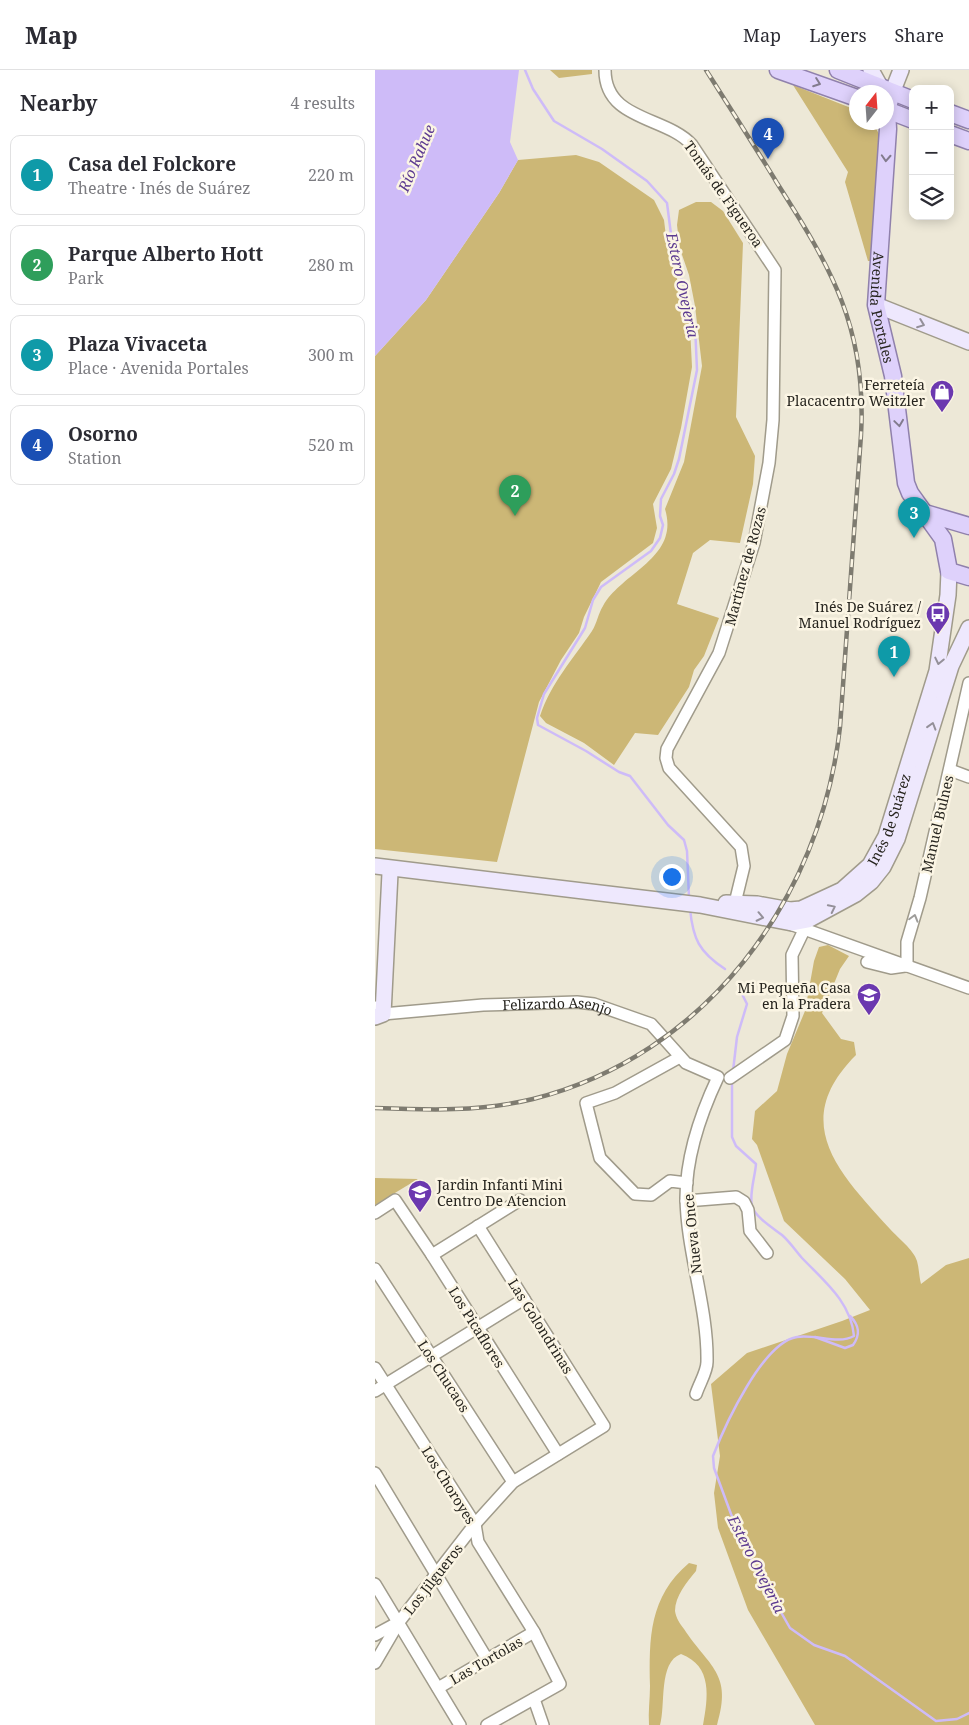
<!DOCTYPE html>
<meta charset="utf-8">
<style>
:root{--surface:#fff;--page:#f2f2f3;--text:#2b2b33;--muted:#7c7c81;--line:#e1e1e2;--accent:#2563eb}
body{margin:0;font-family:"Noto Serif",serif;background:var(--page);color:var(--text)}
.controls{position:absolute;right:15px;top:15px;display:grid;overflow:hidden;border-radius:10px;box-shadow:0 2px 12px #0003}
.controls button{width:45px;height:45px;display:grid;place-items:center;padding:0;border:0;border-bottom:1px solid var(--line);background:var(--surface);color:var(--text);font:25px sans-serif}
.compass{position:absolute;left:474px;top:15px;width:45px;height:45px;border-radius:50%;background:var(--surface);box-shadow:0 2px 12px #0003;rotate:17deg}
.you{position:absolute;left:296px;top:806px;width:18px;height:18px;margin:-12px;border:4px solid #fff;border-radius:50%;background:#1a73e8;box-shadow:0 0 0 8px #1a73e833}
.badge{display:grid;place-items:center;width:32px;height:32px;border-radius:50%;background:var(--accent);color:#fff;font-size:16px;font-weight:700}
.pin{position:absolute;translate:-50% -41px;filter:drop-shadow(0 1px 2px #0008)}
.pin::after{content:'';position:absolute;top:26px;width:18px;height:15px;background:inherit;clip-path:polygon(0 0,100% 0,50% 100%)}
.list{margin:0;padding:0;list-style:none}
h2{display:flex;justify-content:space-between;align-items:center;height:65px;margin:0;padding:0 20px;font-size:21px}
h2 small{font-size:16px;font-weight:400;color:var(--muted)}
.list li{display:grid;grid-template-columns:32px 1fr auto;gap:15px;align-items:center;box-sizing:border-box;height:80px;margin:0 10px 10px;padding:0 10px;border:1px solid var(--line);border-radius:10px}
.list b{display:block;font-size:19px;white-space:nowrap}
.list p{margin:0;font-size:16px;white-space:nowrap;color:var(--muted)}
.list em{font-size:16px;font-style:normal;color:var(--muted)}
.icon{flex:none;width:28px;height:28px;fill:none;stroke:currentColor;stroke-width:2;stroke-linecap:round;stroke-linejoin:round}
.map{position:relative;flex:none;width:594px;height:1655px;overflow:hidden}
header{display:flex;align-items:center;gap:30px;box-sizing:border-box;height:70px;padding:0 25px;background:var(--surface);border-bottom:1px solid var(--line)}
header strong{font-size:24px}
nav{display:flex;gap:28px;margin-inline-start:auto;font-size:18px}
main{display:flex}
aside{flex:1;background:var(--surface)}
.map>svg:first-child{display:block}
</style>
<header>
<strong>Map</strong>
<nav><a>Map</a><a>Layers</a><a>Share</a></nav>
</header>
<main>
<aside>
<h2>Nearby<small>4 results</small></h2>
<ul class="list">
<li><span class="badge" style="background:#0f9aa8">1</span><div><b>Casa del Folckore</b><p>Theatre · Inés de Suárez</p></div><em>220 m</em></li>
<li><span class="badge" style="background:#2e9e5b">2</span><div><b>Parque Alberto Hott</b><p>Park</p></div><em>280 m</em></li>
<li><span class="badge" style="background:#0f9aa8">3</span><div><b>Plaza Vivaceta</b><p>Place · Avenida Portales</p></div><em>300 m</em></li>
<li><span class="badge" style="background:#1a4fb4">4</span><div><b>Osorno</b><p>Station</p></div><em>520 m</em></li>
</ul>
</aside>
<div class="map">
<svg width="594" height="1655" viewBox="0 0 594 1655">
<rect width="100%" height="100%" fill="#ede8d7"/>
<!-- green -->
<g fill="#ccb776">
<path d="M 175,0 L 217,0 L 217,4 L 184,8 Z"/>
<path d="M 418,15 L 481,40 L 482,52 L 498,53 L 504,64 L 504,73 L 496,191 L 493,191 L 470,112 L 473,102 Z"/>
<path d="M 201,85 L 224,92 L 279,130 L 289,150 L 293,183 L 306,220 L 315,257 L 317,297 L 306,358 L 296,399 L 278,434 L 282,458 L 278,473 L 226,512 L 209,547 L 204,563 L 186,590 L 164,632 L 122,792 L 0,779 L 0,286 L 51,230 L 124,123 L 143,90 Z"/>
<path d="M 321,132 L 336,132 L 348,141 L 368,173 L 361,347 L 380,386 L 378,414 L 365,473 L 335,470 L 318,483 L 302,534 L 344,548 L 329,586 L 319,600 L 314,617 L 283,665 L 260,663 L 239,695 L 209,673 L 171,653 L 165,646 C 176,613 198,589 217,561 C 222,553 223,544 228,536 C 247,502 305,488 290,439 L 309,392 L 327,296 L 320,236 L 314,205 L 305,179 L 302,155 L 304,140 Z"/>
<path d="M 453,875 L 474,886 L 465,899 L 447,943 L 466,969 L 479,972 L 481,985 C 413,1053 465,1104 515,1159 C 523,1168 539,1180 542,1191 C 544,1198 544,1206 546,1214 L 571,1195 L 594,1188 L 594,1655 L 440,1655 L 373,1540 L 343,1458 L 339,1423 L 345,1386 L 336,1314 L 372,1283 L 467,1251 L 495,1240 L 470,1209 L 409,1151 L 382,1075 L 377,1069 L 380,1041 L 402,1021 L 412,984 L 430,941 L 439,891 L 444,877 Z"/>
<path d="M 0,1108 L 43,1109 L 0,1135 Z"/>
<path d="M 314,1493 L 322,1495 L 321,1501 C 312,1512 300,1526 300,1541 C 301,1548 305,1554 309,1559 C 334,1597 358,1603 342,1655 L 328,1655 C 333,1628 338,1596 306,1584 C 283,1592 291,1636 285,1655 L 274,1655 C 273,1642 275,1629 275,1616 C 274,1568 274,1527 314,1493 Z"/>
</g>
<!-- water -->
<path fill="#cebbf8" d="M 0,0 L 144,0 L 135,72 L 143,90 L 124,123 L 51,230 L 0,286 Z"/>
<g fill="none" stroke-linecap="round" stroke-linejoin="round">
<!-- stream -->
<g stroke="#cebbf8" stroke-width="2.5">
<path d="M 150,0 L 158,19 L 179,51 L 227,79 L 272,111 L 292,133 L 298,180 L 320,255 L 322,300 L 304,389 L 299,404 L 286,429 L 285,446 L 288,455 L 285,468 L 276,481 L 226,517 L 218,530 L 210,558 L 169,624 L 162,648 L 163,655 L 211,681 L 244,702 L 255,706 L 293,755 L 309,770 L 312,781 L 314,828"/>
<path d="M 315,839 C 318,869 324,882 350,899"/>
<path d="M 358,1001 L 362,967 L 372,934 L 366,922"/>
<path d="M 357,1012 L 357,1067 L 361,1076 L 381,1094 C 380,1107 374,1124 377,1136 C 380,1147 398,1158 407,1165 C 415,1172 420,1180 427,1188 C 449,1211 476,1232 479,1266 C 463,1275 441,1264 422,1267 C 388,1272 350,1355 338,1386 L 339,1398 L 356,1444 L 378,1493 L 415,1558 L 439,1575 L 470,1586 L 561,1651 L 582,1649 L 594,1643"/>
<path d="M 440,1267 L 470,1278 L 478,1275 C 486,1264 484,1255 475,1246"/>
</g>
<defs>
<g id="street">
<path d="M 230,0 C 230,51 291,46 317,75 L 400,200 L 398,350 L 394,393 L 379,473 L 344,583 L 292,679 L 291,688 L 294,698 L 366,777 L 369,796 L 360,833"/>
<path d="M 575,700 L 594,707"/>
<path d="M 415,854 L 594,918"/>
<path d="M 492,892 L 516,898 L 530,896"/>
<path d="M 532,896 L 532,872 L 545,828 L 594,613"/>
<path id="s1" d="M 0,937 L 8,944 L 108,935 L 202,932 L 219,934 L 276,954 L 311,993 L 343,1007 C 326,1043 311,1088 311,1128 C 312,1183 333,1238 332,1292 C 332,1302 324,1314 321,1324"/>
<path d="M 305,987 L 240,1023 L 211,1033 L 225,1088 L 260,1124 L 276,1125 L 295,1111 L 312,1113"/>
<path d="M 355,1008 L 410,970 L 418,946 L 417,885 L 430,858"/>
<path d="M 311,1131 L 361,1127 L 369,1132 L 373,1140 L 375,1161 L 392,1183"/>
<path d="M 0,1143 L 20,1130 L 57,1185 L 183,1384"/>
<path d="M 57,1185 L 145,1130"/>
<path d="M 0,1199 L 138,1412"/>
<path d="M 0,1298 L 100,1454 L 103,1472 L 159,1562 L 185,1614 L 112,1655"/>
<path d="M 0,1321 L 149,1229"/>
<path d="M 0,1403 L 112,1589"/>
<path d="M 0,1514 L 85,1655"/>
<path d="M 0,1565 L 24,1552 L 100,1454 L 138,1412 L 229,1356 L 103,1156"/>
<path d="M 0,1593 L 24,1552"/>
<path d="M 63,1618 L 159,1562"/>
<path d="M 159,1629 L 168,1655"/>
</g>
<g id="secondary">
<path d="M 496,0 L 506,18"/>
<path d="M 517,23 L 526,0"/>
<path d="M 501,235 L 594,272"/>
<path d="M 0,796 L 325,835 L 417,853 L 433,850 L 481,824 L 496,812 L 508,797 L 522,769 L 576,596 L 594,558"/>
<path id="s2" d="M 351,833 L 382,834 L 415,840 L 426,839 L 467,820 L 495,795 L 511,766 L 562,601 L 573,525 L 574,501"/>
<path d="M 0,947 L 8,944 L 15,803"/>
</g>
<g id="primary">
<path d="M 403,0 L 482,28"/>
<path d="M 463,0 L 538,30"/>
<path id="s3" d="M 517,23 L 512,40 L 513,59 L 501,235 L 518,306 L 531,413 L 535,423 L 568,469 L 574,501 L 594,507"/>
<path d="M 512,40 L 538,50"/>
<path d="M 575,43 L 594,50"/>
<path d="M 575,64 L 594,71"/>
<path d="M 550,443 L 594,456"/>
</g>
</defs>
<!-- street casing -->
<use href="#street" stroke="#a09b8b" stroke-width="14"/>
<!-- secondary casing -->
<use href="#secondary" stroke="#a09b8b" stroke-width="18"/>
<!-- primary casing -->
<use href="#primary" stroke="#9081ac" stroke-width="19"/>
<!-- street -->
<use href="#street" stroke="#fff" stroke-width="11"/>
<!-- secondary -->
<use href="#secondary" stroke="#eee8fd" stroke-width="15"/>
<!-- primary -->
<use href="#primary" stroke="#ded1fb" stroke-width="16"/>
<defs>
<path id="rail" d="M 0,1038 C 53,1040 105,1042 158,1029 C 330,986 446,829 465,657 L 486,365 C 492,259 457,199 402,113 C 379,75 355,38 331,0"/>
</defs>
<!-- rail casing -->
<use href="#rail" stroke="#7e7b70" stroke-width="4.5"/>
<!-- rail -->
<use href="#rail" stroke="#fbf5e4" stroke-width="2.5" stroke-dasharray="8" stroke-linecap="butt"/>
</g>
<!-- one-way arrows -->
<defs><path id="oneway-chevron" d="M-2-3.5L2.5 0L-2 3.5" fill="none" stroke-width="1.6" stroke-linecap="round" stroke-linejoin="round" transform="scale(1.25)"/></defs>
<g stroke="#827b8d">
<use href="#oneway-chevron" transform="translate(442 13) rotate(20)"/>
<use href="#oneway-chevron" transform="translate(511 88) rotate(93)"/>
<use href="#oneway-chevron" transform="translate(524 353) rotate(82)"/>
</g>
<g stroke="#949099">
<use href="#oneway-chevron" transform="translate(546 254) rotate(21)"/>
<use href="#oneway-chevron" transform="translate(564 591) rotate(102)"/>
<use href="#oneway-chevron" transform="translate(557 656) rotate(-73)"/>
<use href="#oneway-chevron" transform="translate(457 838) rotate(-26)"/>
<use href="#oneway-chevron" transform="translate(385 847) rotate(12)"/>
</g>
<use stroke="#9e9d9a" href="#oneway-chevron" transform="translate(539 848) rotate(-74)"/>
<!-- icons -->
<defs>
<symbol id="shop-pin" viewBox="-11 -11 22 30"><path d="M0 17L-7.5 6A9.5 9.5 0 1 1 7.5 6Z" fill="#6b38af" stroke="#fbf5e4"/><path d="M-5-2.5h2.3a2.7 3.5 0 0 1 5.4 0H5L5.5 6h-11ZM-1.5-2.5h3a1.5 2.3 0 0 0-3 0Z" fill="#fff"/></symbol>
<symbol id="bus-pin" viewBox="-11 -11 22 30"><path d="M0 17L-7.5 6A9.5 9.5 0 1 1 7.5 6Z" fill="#6b38af" stroke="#fbf5e4"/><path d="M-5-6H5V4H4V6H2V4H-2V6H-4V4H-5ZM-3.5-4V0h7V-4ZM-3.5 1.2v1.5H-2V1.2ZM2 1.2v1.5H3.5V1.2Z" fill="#fff"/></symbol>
<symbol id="school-pin" viewBox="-11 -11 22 30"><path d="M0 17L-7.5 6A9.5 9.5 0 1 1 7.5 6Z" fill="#6b38af" stroke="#fbf5e4"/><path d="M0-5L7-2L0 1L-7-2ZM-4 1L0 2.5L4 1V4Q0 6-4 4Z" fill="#fff"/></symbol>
</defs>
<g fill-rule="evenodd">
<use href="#shop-pin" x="553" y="308" width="28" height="38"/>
<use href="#bus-pin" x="549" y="530" width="28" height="38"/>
<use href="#school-pin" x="480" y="911" width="28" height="38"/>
<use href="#school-pin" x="31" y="1108" width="28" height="38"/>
</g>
<g text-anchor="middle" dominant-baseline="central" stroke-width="5" stroke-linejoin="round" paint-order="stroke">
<!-- street labels -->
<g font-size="14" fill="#27251f" stroke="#fbf5e4">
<text transform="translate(349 124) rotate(55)">Tomás de Figueroa</text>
<text stroke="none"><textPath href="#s3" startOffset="216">Avenida Portales</textPath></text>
<text transform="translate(370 496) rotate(-75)">Martínez de Rozas</text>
<text stroke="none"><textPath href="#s2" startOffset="208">Inés de Suárez</textPath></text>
<text transform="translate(562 754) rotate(-77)">Manuel Bulnes</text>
<text stroke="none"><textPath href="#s1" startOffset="186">Felizardo Asenjo</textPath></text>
<text transform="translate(317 1164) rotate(-96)">Nueva Once</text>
<text transform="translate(166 1256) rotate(58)">Las Golondrinas</text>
<text transform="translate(102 1257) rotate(58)">Los Picaflores</text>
<text transform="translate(69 1306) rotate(57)">Los Chucaos</text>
<text transform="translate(74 1415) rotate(58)">Los Choroyes</text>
<text transform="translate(58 1509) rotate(-52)">Los Jilgueros</text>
<text transform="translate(111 1590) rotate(-30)">Las Tortolas</text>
</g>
<!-- poi labels -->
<g font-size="14" fill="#27251f" stroke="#fbf5e4" text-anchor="end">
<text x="550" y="314">Ferreteía<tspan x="550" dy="16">Placacentro Weitzler</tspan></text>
<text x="546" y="536">Inés De Suárez /<tspan x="546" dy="16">Manuel Rodríguez</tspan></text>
<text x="476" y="917">Mi Pequeña Casa<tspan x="476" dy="16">en la Pradera</tspan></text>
<text x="62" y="1114" text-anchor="start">Jardin Infanti Mini<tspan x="62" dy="16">Centro De Atencion</tspan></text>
</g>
<!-- water labels -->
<g font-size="15" font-style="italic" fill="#5c3a90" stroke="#fbf5e4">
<text transform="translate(41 88) rotate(-67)">Río Rahue</text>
<text transform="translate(308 215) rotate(78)">Estero Ovejeria</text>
<text transform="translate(382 1494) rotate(63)">Estero Ovejeria</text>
</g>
</g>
</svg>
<div class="controls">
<button>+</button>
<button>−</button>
<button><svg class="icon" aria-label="layers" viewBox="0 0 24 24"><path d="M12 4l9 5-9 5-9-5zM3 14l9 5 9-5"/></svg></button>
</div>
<svg class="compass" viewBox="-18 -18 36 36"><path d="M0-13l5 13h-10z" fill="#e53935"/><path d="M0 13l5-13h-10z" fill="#7c7c81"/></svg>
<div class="you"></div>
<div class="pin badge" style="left:519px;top:607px;background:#0f9aa8">1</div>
<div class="pin badge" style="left:140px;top:446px;background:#2e9e5b">2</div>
<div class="pin badge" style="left:539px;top:468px;background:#0f9aa8">3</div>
<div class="pin badge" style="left:393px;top:89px;background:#1a4fb4">4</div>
</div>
</main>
